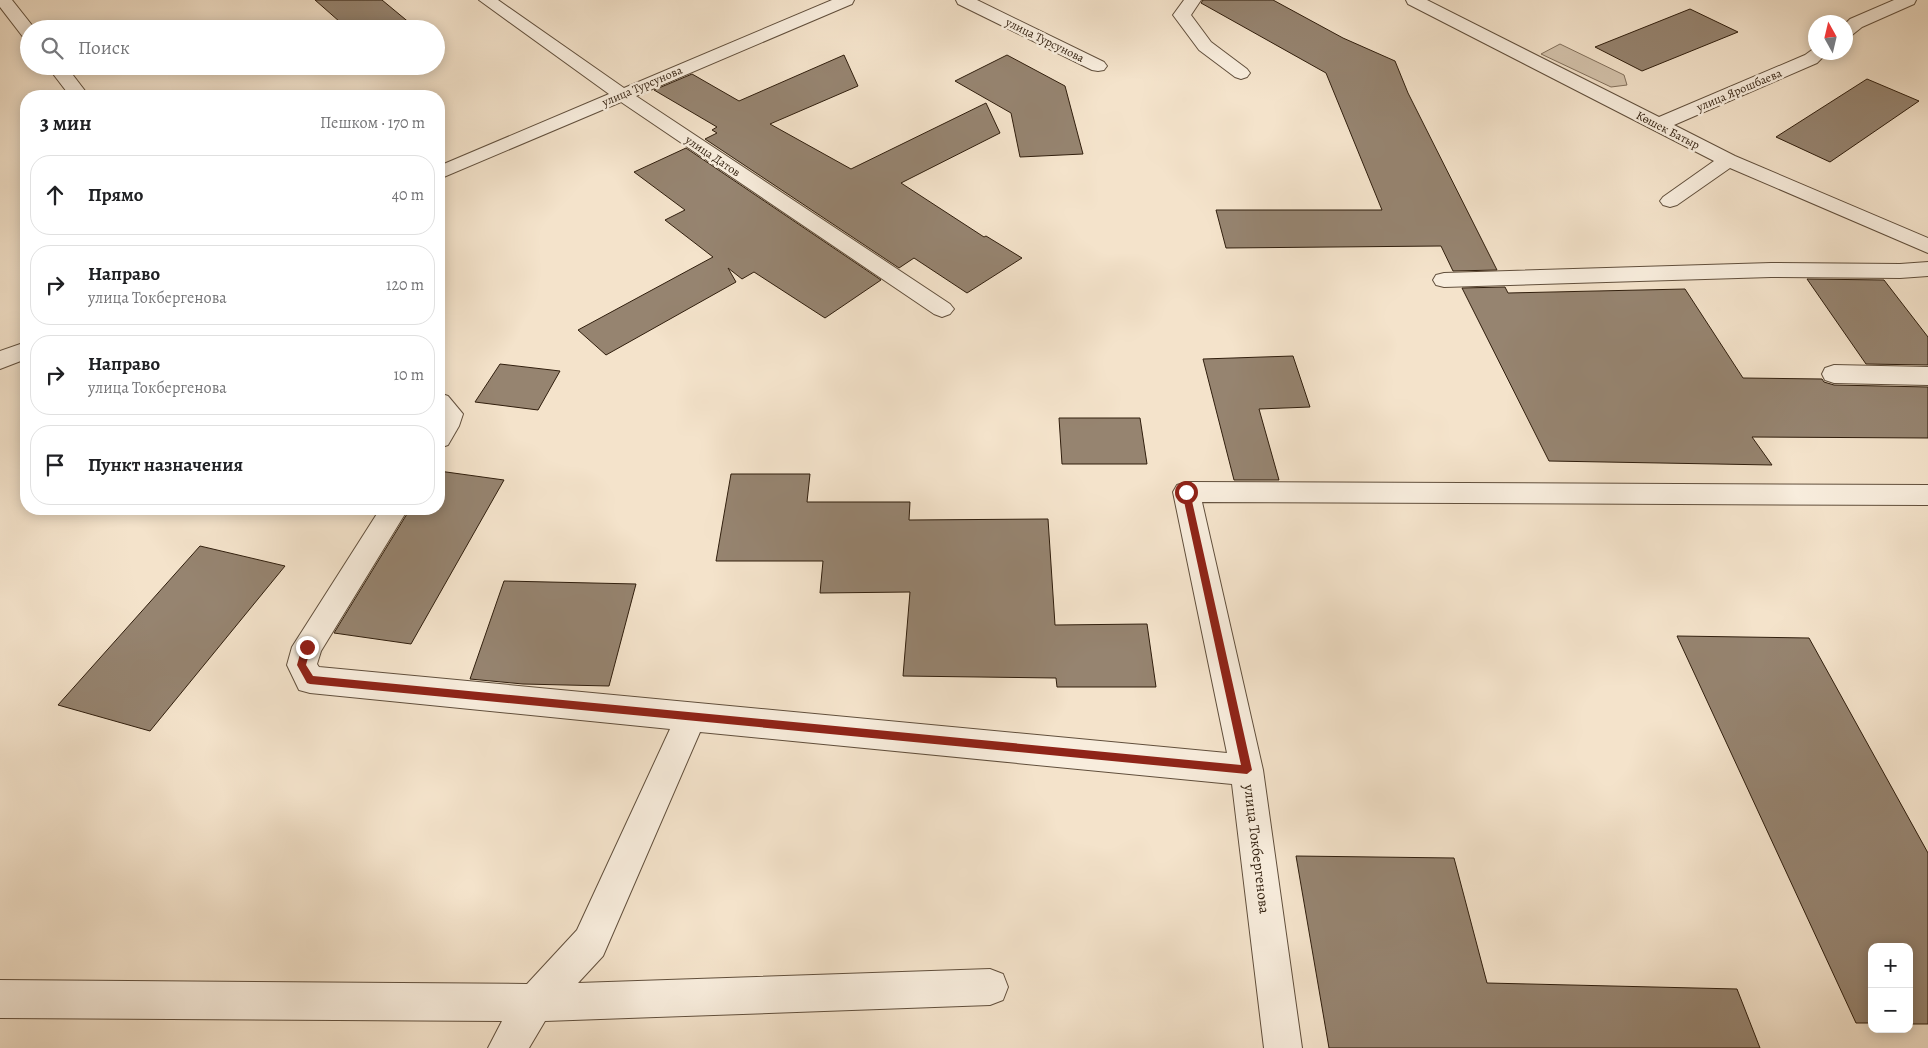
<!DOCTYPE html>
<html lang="ru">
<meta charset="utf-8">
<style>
:root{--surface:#fff;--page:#f6f6f6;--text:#202124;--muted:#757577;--line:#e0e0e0}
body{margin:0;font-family:Alegreya,serif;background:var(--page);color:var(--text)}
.controls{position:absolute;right:15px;bottom:15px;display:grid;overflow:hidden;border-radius:10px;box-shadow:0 2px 12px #0003}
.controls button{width:45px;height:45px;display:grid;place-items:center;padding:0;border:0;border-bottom:1px solid var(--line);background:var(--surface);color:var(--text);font:25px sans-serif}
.compass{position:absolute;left:1808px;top:15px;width:45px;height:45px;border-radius:50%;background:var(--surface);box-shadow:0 2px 12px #0003;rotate:352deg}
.stop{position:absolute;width:15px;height:15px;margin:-11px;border:4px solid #8f2418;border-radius:50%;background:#fff}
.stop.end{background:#8f2418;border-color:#fff;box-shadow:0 1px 5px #0008}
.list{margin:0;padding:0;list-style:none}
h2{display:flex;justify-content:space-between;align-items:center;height:65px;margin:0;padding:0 20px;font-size:21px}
h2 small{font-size:16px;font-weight:400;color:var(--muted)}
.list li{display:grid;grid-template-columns:32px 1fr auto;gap:15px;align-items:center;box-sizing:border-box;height:80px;margin:0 10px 10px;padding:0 10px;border:1px solid var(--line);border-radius:20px}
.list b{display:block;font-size:19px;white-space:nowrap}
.list p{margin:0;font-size:16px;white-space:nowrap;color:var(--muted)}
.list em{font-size:16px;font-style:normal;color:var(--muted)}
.icon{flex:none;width:28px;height:28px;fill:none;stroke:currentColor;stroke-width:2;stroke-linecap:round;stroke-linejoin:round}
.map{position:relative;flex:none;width:1928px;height:1048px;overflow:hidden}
.search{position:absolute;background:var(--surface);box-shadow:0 2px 12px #0003;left:20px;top:20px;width:425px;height:55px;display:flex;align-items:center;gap:12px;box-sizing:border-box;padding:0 18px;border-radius:28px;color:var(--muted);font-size:19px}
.panel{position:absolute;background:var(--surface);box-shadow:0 2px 12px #0003;left:20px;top:90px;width:425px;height:425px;border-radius:20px}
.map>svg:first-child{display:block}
</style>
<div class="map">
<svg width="1928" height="1048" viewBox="0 0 1928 1048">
<rect width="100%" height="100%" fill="#f4e3cb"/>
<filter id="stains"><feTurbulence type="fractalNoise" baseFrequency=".004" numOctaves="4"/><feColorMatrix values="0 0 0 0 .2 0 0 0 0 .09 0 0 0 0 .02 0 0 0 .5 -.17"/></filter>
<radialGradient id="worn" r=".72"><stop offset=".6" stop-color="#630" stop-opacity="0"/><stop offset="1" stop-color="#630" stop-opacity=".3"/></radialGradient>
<!-- green -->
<path fill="#d3c2ab" stroke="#82705c" d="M 1560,44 L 1624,75 L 1627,85 L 1611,87 L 1541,54 Z"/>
<!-- building -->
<g fill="#968470" stroke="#301e0d">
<path d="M 315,0 L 382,0 L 417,29 L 348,29 Z"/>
<path d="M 1203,0 L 1273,0 L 1343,38 L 1395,61 L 1408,93 L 1497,270 L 1453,271 L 1441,246 L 1226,248 L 1216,210 L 1382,210 L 1326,73 L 1201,3 Z"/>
<path d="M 1690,9 L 1738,32 L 1642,71 L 1595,47 Z"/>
<path d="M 844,55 L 858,86 L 770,124 L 851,169 L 986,103 L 1000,133 L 901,183 L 984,237 L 986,236 L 1022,258 L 967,293 L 914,258 L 899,268 L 705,139 L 717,133 L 712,130 L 717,127 L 654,90 L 692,74 L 739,101 Z"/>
<path d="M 1007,55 L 1065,86 L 1083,154 L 1020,157 L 1011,113 L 955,81 Z"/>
<path d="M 1867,79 L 1919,101 L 1830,162 L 1776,137 Z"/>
<path d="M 686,148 L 881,280 L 825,318 L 754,272 L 742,279 L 728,268 L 736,282 L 606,355 L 578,330 L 713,257 L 665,220 L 685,210 L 634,172 Z"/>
<path d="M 1807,279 L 1884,280 L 1928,337 L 1928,365 L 1866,364 Z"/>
<path d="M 1505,287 L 1508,293 L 1685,289 L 1743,378 L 1822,379 L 1824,382 L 1834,385 L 1928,387 L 1928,438 L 1752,437 L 1772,465 L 1549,461 L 1462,288 Z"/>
<path d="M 1293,356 L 1310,407 L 1259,409 L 1279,480 L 1234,480 L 1203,359 Z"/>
<path d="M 500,364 L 560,371 L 538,410 L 475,402 Z"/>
<path d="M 1059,418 L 1140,418 L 1147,464 L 1062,464 Z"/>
<path d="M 439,471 L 504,480 L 411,644 L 334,633 L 410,509 L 439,509 Z"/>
<path d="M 731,474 L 810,474 L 807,502 L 910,502 L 909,520 L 1048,519 L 1055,625 L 1147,624 L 1156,687 L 1057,687 L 1056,678 L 903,676 L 910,592 L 820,593 L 823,561 L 716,561 Z"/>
<path d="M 200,546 L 285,566 L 150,731 L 58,705 Z"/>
<path d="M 504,581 L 636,584 L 609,686 L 523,684 L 470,679 Z"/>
<path d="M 1677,636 L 1809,638 L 1928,853 L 1928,1024 L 1909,1024 L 1909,947 L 1872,947 L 1872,1023 L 1856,1023 Z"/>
<path d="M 1296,856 L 1454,858 L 1487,983 L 1737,989 L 1760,1048 L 1329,1048 Z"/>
</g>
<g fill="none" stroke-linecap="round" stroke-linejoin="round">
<defs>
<g id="minor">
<path d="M 0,0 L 12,0 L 35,29 L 29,29 L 29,38 L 23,37 L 0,7 Z"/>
<path d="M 479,0 L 498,0 L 624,88 L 832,0 L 854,0 L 852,4 L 636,96 L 950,304 L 954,309 L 950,314 L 942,317 L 934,314 L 621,102 L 439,179 L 439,166 L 609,94 Z"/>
<path d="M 956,0 L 977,0 L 1104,62 L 1107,66 L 1104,70 L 1098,71 L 1092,70 L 958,4 Z"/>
<path d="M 1184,0 L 1201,0 L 1191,15 L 1211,42 L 1247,69 L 1250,73 L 1247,77 L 1241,79 L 1235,77 L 1199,50 L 1173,15 Z"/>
<path d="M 1406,0 L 1427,0 L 1659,117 L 1805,55 L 1816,47 L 1816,52 L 1828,52 L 1817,63 L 1674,125 L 1735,156 L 1928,238 L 1928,253 L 1730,168 L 1677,205 L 1670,207 L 1663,205 L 1660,201 L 1663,197 L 1714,161 L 1408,4 Z"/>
<path d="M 1894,0 L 1916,0 L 1914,4 L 1862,27 L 1852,35 L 1846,36 L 1846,23 L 1850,19 Z"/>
<path d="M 47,66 L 66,66 L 89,96 L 70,96 Z"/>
<path d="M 1928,262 L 1928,276 L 1900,278 L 1771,277 L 1444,287 L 1436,285 L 1433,280 L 1436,275 L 1444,273 L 1771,263 L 1900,264 Z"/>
<path d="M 26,342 L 26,359 L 0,369 L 0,351 Z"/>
<path d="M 1834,365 L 1928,367 L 1928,385 L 1834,383 L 1825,380 L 1822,374 L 1825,368 Z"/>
<path d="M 439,393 L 448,396 L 463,414 L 459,426 L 448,445 L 439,448 Z"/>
<path d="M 1186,482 L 1928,485 L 1928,505 L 1202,502 L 1263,770 L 1302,1048 L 1264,1048 L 1232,784 L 700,732 L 603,956 L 578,983 L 990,969 L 1003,974 L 1008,987 L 1003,1000 L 990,1005 L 545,1021 L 529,1048 L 488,1048 L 502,1021 L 0,1018 L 0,980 L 527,984 L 577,930 L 670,729 L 310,693 L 299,690 L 287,665 L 292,647 L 380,509 L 408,509 L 321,651 L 317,664 L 319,667 L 1227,753 L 1173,492 L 1177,485 Z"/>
</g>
</defs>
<!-- minor casing -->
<use href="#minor" stroke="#614f3c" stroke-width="2"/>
<!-- minor -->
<use href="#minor" fill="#f8eddd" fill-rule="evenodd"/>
</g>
<!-- route -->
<path fill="#8f2418" d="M 1186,489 L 1190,492 L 1252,770 L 1247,774 L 310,684 L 307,683 L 297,665 L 302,647 L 307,643 L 311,647 L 306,665 L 313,676 L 1241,765 L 1182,492 Z"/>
<g text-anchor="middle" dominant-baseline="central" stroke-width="5" stroke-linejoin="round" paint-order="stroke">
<!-- far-street labels -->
<g font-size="12" fill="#301e0d" stroke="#f8eddd">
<text transform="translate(1045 40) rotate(26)">улица Турсунова</text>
<text transform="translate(642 86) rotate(-23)">улица Турсунова</text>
<text transform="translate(1739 90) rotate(-23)">улица Ярошбаева</text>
<text transform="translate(1668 130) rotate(27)">Көшек Батыр</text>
<text transform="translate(713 156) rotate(34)">улица Датов</text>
</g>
<!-- street labels -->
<g font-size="15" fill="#301e0d" stroke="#f8eddd">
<text transform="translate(1257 849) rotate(83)">улица Токбергенова</text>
</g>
</g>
<rect width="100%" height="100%" filter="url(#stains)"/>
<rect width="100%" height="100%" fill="url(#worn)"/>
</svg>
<div class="controls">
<button>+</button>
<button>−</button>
</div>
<svg class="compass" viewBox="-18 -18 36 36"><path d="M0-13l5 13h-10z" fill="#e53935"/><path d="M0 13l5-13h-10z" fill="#757577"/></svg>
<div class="stop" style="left:1186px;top:492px"></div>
<div class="stop end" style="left:307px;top:647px"></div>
<div class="search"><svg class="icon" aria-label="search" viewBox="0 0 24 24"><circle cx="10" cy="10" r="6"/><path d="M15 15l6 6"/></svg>Поиск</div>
<section class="panel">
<h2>3 мин<small>Пешком · 170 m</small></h2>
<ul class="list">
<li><svg class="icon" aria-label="ahead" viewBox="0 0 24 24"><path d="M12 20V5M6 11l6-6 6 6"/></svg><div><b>Прямо</b></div><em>40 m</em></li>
<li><svg class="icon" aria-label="right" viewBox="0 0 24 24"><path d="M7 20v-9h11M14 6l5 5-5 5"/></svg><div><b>Направо</b><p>улица Токбергенова</p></div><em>120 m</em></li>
<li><svg class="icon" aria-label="right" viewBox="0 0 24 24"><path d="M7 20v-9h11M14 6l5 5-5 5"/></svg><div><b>Направо</b><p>улица Токбергенова</p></div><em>10 m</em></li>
<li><svg class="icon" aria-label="arrive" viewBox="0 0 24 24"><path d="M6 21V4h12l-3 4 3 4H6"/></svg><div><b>Пункт назначения</b></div></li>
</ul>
</section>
</div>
